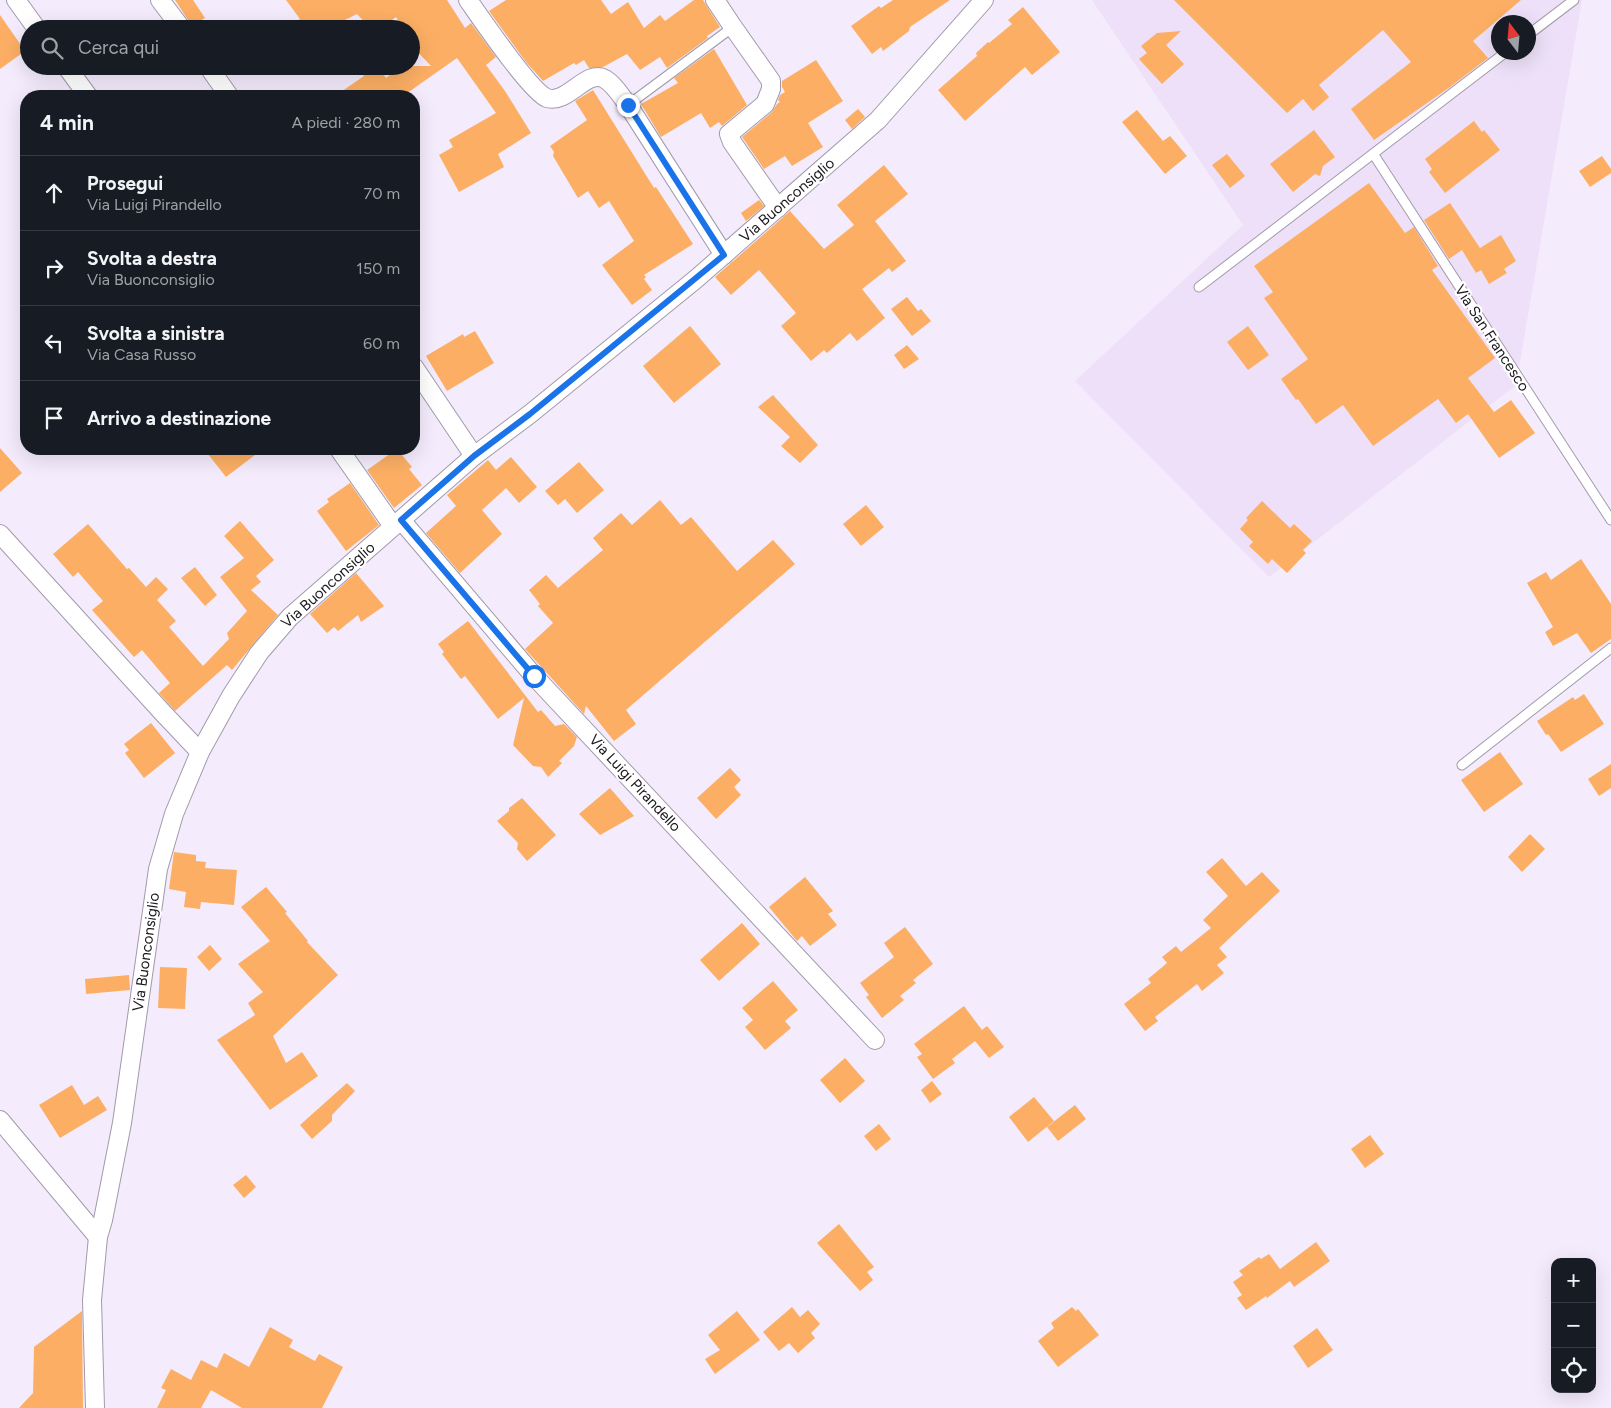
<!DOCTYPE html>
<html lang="it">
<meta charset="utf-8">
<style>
:root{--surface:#171b24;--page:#242831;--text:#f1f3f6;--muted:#9ea1a6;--line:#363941}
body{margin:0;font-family:Figtree,sans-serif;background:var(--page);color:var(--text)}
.controls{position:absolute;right:15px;bottom:15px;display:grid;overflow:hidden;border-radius:10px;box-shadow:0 5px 20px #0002}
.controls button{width:45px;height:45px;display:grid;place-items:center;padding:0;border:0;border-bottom:1px solid var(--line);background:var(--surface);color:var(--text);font:25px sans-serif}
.compass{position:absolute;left:1491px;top:15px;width:45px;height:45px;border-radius:50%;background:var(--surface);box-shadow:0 5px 20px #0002;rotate:344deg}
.stop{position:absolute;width:15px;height:15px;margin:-11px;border:4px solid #1a73e8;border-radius:50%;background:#fff}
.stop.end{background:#1a73e8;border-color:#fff;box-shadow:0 1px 5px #0008}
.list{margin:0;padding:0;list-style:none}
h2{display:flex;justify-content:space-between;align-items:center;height:65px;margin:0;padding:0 20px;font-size:21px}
h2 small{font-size:16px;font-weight:400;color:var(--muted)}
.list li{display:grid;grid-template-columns:32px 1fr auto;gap:15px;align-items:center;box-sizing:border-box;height:75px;padding:0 20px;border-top:1px solid var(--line)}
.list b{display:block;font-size:19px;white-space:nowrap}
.list p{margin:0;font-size:16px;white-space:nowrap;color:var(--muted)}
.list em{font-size:16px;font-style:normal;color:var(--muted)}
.icon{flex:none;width:28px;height:28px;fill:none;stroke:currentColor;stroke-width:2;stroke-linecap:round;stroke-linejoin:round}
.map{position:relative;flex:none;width:1611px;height:1408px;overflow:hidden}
.search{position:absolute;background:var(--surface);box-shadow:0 5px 20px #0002;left:20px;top:20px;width:400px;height:55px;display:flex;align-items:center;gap:12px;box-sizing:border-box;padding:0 18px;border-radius:28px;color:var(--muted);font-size:19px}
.panel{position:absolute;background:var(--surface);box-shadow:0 5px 20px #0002;left:20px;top:90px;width:400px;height:365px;border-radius:20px}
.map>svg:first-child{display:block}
</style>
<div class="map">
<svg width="1611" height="1408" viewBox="0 0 1611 1408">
<rect width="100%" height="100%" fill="#f4ebfc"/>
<!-- built -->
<path fill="#ede0f8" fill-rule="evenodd" d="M 1092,0 L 1582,0 L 1516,385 L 1269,577 L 1075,381 L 1243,225 ZM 1498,22 L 1528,22 L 1528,52 L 1498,52 Z"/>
<!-- building -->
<g fill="#fcaf64">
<path d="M 175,0 L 193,0 L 205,18 L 192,26 Z"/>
<path d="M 286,0 L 447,0 L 465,28 L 471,23 L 496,57 L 486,65 L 505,91 L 531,133 L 498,154 L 504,167 L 459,192 L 439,155 L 453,147 L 449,140 L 496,113 L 457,58 L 403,96 L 335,96 L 364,76 L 362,74 L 373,66 L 378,66 L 386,78 L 402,66 L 431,66 L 411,45 L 411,29 L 404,29 L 396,17 L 379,29 L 371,29 L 357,14 L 327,29 L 281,29 L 300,19 Z"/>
<path d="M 506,0 L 601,0 L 611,14 L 628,2 L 644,28 L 660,15 L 665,21 L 694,0 L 703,0 L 720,27 L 707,36 L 708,38 L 667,68 L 660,57 L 640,70 L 627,54 L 603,67 L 589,68 L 584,60 L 576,65 L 574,63 L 543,81 L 526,62 L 489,11 Z"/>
<path d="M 893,0 L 950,0 L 910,27 L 909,31 L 883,51 L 881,47 L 872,54 L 851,26 L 879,6 L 881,8 Z"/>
<path d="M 1174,0 L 1521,0 L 1473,41 L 1488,58 L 1450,87 L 1374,140 L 1351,109 L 1411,62 L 1383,30 L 1319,85 L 1329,97 L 1313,111 L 1303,99 L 1287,113 Z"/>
<path d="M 1023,7 L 1060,52 L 1032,75 L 1025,67 L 965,121 L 938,90 L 977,56 L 976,53 L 988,42 L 989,43 L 1012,24 L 1008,20 Z"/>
<path d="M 0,15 L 25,51 L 0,69 Z"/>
<path d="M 1181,31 L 1166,45 L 1184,64 L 1162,84 L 1139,59 L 1147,53 L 1141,46 L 1157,33 Z"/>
<path d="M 714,49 L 747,105 L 722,126 L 719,122 L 710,128 L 701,113 L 661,137 L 641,104 L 678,83 L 674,78 Z"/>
<path d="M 816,60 L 843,101 L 808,123 L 823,147 L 792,166 L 785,156 L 764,169 L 742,137 L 772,112 L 777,104 L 780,102 L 778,100 L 780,95 L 785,92 L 782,87 L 782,81 Z"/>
<path d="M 593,90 L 654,188 L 656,187 L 693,244 L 644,275 L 646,277 L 644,279 L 652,290 L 632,305 L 602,265 L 634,241 L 609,201 L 599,208 L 588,191 L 578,198 L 553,156 L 554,152 L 550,146 L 587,120 L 575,101 Z"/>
<path d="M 858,109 L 865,117 L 852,129 L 845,120 Z"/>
<path d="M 1137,110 L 1163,141 L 1170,136 L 1187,156 L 1165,174 L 1122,122 Z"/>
<path d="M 1474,121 L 1482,132 L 1484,130 L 1500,150 L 1445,193 L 1429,172 L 1432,169 L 1425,159 Z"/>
<path d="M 1314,130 L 1335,157 L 1323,166 L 1320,176 L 1315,174 L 1293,192 L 1270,164 Z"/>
<path d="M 1227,154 L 1245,176 L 1230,188 L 1212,165 Z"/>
<path d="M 1602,156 L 1611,169 L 1611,173 L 1590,187 L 1579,171 Z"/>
<path d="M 884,165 L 908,194 L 875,221 L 906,261 L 892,272 L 889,268 L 862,289 L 885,318 L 857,341 L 850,333 L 827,353 L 824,350 L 811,361 L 781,326 L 796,313 L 759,270 L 731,295 L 715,277 L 790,211 L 824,249 L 854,225 L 837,205 Z"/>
<path d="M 1369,183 L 1405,233 L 1414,227 L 1438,266 L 1432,270 L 1495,358 L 1468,378 L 1494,412 L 1511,400 L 1535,433 L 1499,458 L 1468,414 L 1456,423 L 1438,399 L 1373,446 L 1343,405 L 1316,424 L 1298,399 L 1296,400 L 1281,379 L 1308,359 L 1264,298 L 1273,292 L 1254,266 Z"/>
<path d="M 759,200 L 764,206 L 746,221 L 741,213 Z"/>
<path d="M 1450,203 L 1480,248 L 1501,235 L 1516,261 L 1504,269 L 1507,273 L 1489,284 L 1481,270 L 1476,273 L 1462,250 L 1449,259 L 1424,220 Z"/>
<path d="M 907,297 L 918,311 L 921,309 L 931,321 L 912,336 L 891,309 Z"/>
<path d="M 690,326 L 721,364 L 674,403 L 643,366 Z"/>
<path d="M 1248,326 L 1269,355 L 1248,370 L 1227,342 Z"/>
<path d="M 475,331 L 494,363 L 447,391 L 426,356 L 463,334 L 464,337 Z"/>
<path d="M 907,345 L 919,359 L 904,369 L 894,355 Z"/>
<path d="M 773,395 L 818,445 L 800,463 L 781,446 L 790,437 L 758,407 Z"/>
<path d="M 0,448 L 22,473 L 0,492 Z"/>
<path d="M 204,449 L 263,449 L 226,477 Z"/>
<path d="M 397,449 L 412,467 L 409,469 L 422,485 L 394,508 L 367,470 Z"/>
<path d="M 511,457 L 537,487 L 519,503 L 506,488 L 482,510 L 502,534 L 460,573 L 426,533 L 456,506 L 447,495 L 488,460 L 496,470 Z"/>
<path d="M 579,462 L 604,490 L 577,513 L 565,499 L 558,505 L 545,491 Z"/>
<path d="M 350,483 L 379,525 L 346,551 L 317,511 L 329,502 L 327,499 Z"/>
<path d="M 660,500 L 681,525 L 691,517 L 737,571 L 773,540 L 795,564 L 626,710 L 636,724 L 614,741 L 586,706 L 584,714 L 525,649 L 553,623 L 538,606 L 540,604 L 529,590 L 546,575 L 558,588 L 603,550 L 593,538 L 621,513 L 632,525 Z"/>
<path d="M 1262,501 L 1290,528 L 1294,524 L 1312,541 L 1303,550 L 1306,553 L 1287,573 L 1272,559 L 1268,564 L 1249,546 L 1253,542 L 1240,529 L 1248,520 L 1246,518 Z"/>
<path d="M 866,505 L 884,527 L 861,546 L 843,524 Z"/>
<path d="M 240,521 L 274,560 L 256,576 L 261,582 L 251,590 L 278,615 L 232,670 L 227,665 L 175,711 L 159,693 L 170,683 L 142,650 L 134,657 L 92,610 L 103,601 L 78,572 L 73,577 L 53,554 L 88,524 L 127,569 L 129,568 L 146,587 L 156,577 L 168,589 L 157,600 L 176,621 L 169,627 L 203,666 L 229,639 L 227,633 L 247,611 L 220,577 L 244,558 L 224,536 Z"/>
<path d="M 1581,559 L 1611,604 L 1611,639 L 1591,653 L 1577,633 L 1553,646 L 1545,632 L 1553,627 L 1527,583 L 1546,572 L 1551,580 Z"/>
<path d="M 195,567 L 217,595 L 205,606 L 181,578 Z"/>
<path d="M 356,573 L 384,606 L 361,622 L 358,615 L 338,631 L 334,627 L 327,633 L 310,614 Z"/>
<path d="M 468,621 L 538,712 L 541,710 L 555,726 L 564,724 L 577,737 L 574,746 L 559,761 L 562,763 L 548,777 L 541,767 L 533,766 L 513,745 L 524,698 L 498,719 L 465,676 L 461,679 L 442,654 L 444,652 L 438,644 Z"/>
<path d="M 1584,694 L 1604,724 L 1561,752 L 1548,734 L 1546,735 L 1537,721 L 1573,697 L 1575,700 Z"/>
<path d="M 151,723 L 175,753 L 144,778 L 125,753 L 129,750 L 124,744 Z"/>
<path d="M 1500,752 L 1523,784 L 1484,812 L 1461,780 Z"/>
<path d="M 1611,764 L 1611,788 L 1599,796 L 1588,779 Z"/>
<path d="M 730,768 L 741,780 L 734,787 L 741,795 L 716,819 L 697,798 Z"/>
<path d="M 610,788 L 634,816 L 600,835 L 579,814 Z"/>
<path d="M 522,798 L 556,835 L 527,861 L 517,849 L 518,843 L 497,821 L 509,811 L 509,808 Z"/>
<path d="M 1530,834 L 1545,849 L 1522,872 L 1508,857 Z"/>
<path d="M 174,852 L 196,855 L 196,861 L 206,862 L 205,868 L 237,870 L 234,905 L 201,902 L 200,909 L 184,907 L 186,892 L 169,889 Z"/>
<path d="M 1222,858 L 1246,886 L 1262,872 L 1280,891 L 1219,948 L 1227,957 L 1217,965 L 1224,973 L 1202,991 L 1197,984 L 1155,1017 L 1158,1021 L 1145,1031 L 1124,1004 L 1151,983 L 1148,979 L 1167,963 L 1162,957 L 1176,946 L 1181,952 L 1211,928 L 1203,920 L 1228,896 L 1206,872 Z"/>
<path d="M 805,877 L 833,911 L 828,914 L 837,925 L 810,946 L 802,936 L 797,941 L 769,907 Z"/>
<path d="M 266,887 L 287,912 L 285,913 L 308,941 L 307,942 L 338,975 L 273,1036 L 286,1063 L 302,1052 L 318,1076 L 270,1110 L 217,1040 L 255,1015 L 248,1003 L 263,992 L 238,964 L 270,941 L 241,907 Z"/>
<path d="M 742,923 L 760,944 L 719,981 L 700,960 Z"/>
<path d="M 905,927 L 933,964 L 913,980 L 916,983 L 900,996 L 904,1000 L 882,1018 L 866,997 L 869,995 L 860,983 L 894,957 L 884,943 Z"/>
<path d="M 210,945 L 222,959 L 209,971 L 197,957 Z"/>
<path d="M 160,967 L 187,968 L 185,1009 L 158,1008 Z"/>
<path d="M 129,975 L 130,990 L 86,994 L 85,979 Z"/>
<path d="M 773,981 L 798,1010 L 785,1021 L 791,1028 L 765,1050 L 745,1027 L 753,1020 L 742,1008 Z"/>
<path d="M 964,1006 L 982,1030 L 987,1026 L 1004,1047 L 989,1058 L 975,1041 L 952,1059 L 955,1063 L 933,1079 L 917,1057 L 922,1054 L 914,1044 Z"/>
<path d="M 845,1058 L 865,1081 L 840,1103 L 820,1080 Z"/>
<path d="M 932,1081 L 942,1094 L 930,1103 L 921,1090 Z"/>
<path d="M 347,1083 L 355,1091 L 332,1115 L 332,1121 L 312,1139 L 300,1125 Z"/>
<path d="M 72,1085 L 84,1105 L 98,1096 L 107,1110 L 60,1138 L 39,1105 Z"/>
<path d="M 1034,1097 L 1054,1121 L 1028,1142 L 1009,1117 Z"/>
<path d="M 1075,1105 L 1086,1119 L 1058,1141 L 1047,1127 Z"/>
<path d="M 879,1124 L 891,1139 L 876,1151 L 864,1136 Z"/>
<path d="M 1370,1135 L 1384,1154 L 1365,1168 L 1351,1149 Z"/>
<path d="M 246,1175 L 256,1187 L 244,1198 L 233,1185 Z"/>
<path d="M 839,1224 L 874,1267 L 867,1272 L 873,1280 L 860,1291 L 817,1243 Z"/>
<path d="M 1316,1242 L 1330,1261 L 1294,1287 L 1290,1281 L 1267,1298 L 1266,1296 L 1246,1310 L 1237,1298 L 1242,1295 L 1233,1282 L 1243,1275 L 1239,1271 L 1259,1257 L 1261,1259 L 1269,1254 L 1280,1269 Z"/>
<path d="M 792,1307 L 800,1317 L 808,1310 L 820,1324 L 811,1333 L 815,1338 L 798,1353 L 789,1343 L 779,1351 L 763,1332 Z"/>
<path d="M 1072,1307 L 1076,1311 L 1078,1309 L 1099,1335 L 1058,1367 L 1038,1341 L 1054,1328 L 1051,1323 Z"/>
<path d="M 82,1311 L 83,1408 L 19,1408 L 33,1393 L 34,1347 Z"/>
<path d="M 737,1311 L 760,1340 L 715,1374 L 705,1359 L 720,1350 L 708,1335 Z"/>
<path d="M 270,1327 L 293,1340 L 289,1347 L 315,1361 L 319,1354 L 343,1367 L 322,1408 L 242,1408 L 211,1390 L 201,1408 L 157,1408 L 166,1390 L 161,1388 L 171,1369 L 191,1380 L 201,1360 L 217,1368 L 224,1353 L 249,1367 Z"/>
<path d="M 1317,1328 L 1333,1350 L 1308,1368 L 1293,1346 Z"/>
</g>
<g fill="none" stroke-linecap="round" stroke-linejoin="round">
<defs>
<g id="service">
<path d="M 1528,35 L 1574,0"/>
<path d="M 628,105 L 733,27"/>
<path d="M 1374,155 L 1611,520"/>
<path d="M 1199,287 L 1506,52"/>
<path d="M 1462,765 L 1611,648"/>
</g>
<g id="minor">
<path d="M 16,0 L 37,29"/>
<path d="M 160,0 L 182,29"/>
<path d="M 468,0 C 480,17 531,92 547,98 C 567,105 587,68 605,79 C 615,85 621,96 628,105 L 724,255"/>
<path d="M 715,0 L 733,27 L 771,81 L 771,89 L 765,104 L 729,134 L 732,142 L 778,208"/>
<path d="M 66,66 L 88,96"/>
<path d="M 208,66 L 229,96"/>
<path d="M 414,367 L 474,456"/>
<path d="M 339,449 L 393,526"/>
<path d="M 401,520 L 534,676 L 875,1040"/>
<path d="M 0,534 L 163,713 L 200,752"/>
<path d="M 0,1120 L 98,1237"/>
<path d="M 95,1408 L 92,1300 L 98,1237 L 103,1220 L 122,1123 L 158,869 L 174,814 L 200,752 L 231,696 L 259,653 L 290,617 L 474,456 L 530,414 L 696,279 L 878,120 L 984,0"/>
</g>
</defs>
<!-- service casing -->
<use href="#service" stroke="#a29aaa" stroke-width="11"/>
<!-- minor casing -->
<use href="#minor" stroke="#a29aaa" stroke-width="20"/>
<!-- service -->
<use href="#service" stroke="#fff" stroke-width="9"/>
<!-- minor -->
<use href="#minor" stroke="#fff" stroke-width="18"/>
</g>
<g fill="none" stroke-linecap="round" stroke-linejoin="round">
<!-- route -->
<path stroke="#1a73e8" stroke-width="6" d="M 534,676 L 401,520 L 474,456 L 530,414 L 724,255 L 628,105"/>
</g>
<g text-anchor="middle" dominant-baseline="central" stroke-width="4.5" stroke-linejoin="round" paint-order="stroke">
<!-- street labels -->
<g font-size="15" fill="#1a171d" stroke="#fff">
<text transform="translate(787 200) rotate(-41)">Via Buonconsiglio</text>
<text transform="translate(1492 338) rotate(57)">Via San Francesco</text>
<text transform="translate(328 585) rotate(-42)">Via Buonconsiglio</text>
<text transform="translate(635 783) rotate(47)">Via Luigi Pirandello</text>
<text transform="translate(146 952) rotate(-82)">Via Buonconsiglio</text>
</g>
</g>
</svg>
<div class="controls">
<button>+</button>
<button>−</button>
<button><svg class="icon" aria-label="locate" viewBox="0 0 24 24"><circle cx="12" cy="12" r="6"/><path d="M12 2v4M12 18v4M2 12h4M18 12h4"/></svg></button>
</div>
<svg class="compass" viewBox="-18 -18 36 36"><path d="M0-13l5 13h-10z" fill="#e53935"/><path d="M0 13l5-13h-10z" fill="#9ea1a6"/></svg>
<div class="stop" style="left:534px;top:676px"></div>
<div class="stop end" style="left:628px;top:105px"></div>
<div class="search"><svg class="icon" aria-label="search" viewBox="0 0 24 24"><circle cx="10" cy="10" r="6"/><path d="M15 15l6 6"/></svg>Cerca qui</div>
<section class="panel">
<h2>4 min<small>A piedi · 280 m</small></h2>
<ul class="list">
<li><svg class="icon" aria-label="ahead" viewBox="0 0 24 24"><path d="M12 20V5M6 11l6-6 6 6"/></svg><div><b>Prosegui</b><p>Via Luigi Pirandello</p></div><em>70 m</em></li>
<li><svg class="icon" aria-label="right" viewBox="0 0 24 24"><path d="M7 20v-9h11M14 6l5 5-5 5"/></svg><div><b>Svolta a destra</b><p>Via Buonconsiglio</p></div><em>150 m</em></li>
<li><svg class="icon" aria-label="left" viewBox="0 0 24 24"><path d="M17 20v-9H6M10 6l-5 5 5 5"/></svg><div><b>Svolta a sinistra</b><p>Via Casa Russo</p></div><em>60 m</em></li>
<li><svg class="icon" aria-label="arrive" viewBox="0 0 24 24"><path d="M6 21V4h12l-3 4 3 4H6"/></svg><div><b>Arrivo a destinazione</b></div></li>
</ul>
</section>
</div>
